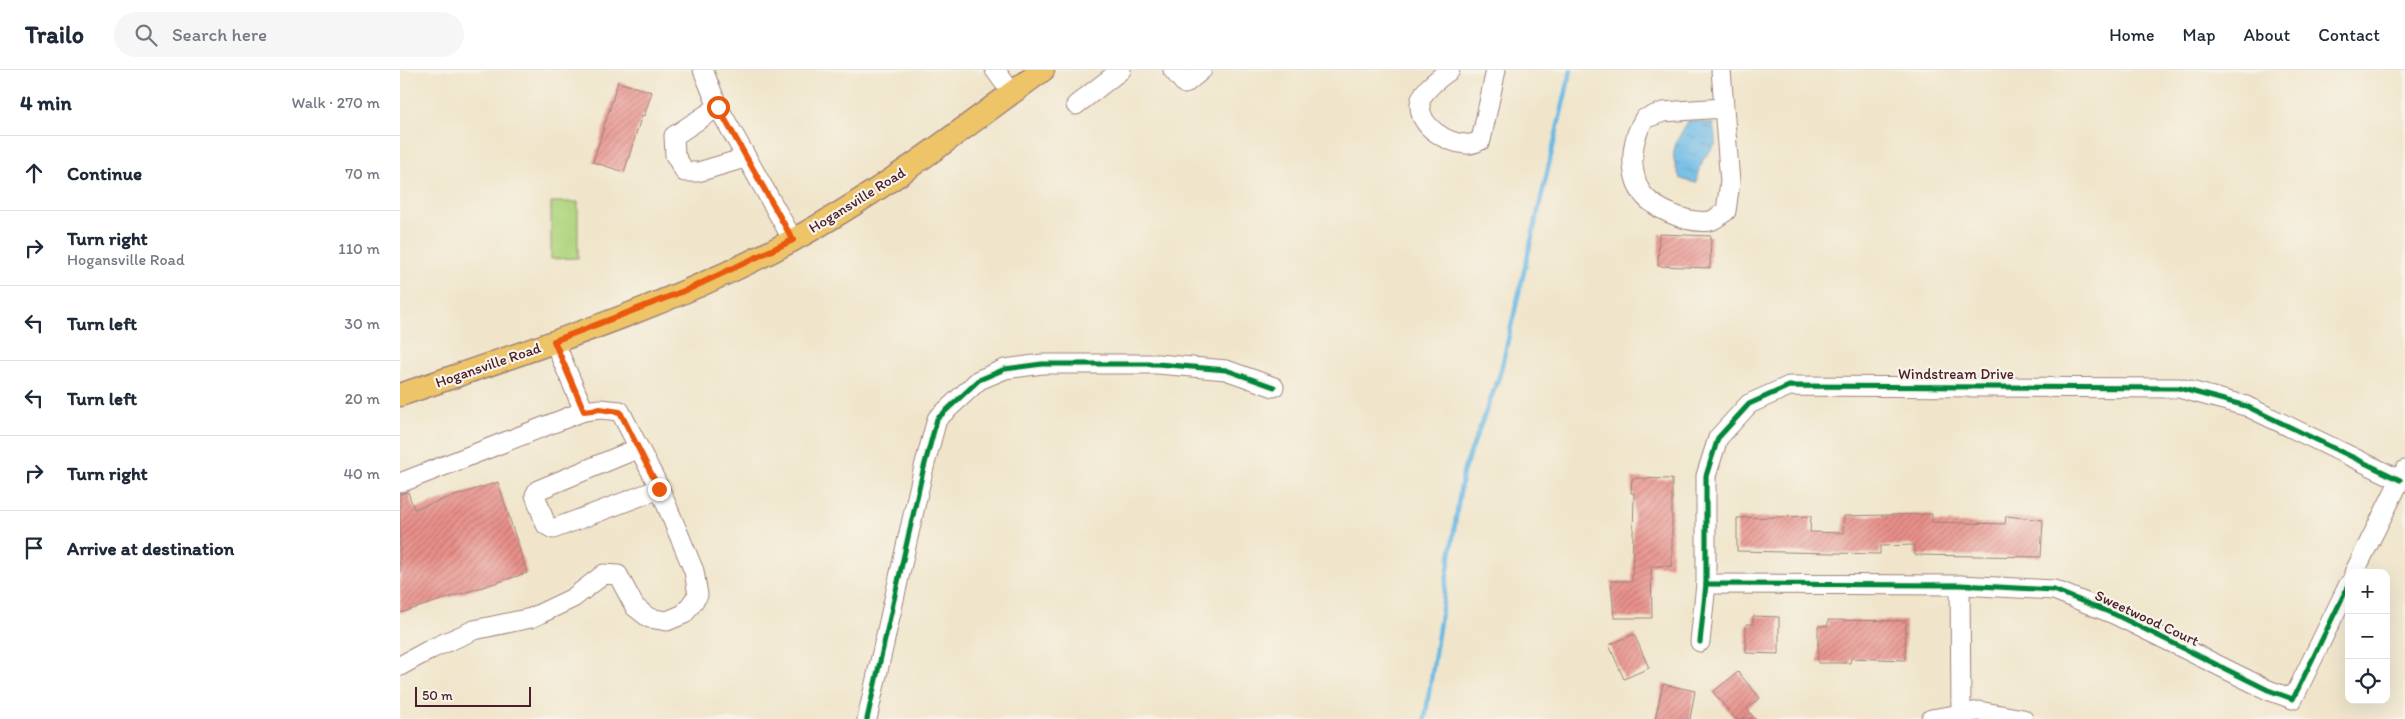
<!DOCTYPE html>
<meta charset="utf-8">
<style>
:root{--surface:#fff;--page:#f6f6f7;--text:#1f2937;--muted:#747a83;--line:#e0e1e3}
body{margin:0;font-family:Itim,sans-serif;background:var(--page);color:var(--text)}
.controls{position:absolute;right:15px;bottom:15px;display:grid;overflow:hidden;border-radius:10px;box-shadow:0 5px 20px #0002}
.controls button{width:45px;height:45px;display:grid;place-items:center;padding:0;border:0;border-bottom:1px solid var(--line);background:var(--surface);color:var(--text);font:25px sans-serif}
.scale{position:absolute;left:15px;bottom:12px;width:116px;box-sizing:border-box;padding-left:5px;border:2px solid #4a1f2b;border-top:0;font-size:14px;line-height:18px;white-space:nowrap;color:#4a1f2b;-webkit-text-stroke:4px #f7f3e8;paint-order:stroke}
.stop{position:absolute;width:15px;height:15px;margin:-11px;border:4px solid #ea580c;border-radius:50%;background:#fff}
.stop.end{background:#ea580c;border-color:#fff;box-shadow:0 1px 5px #0008}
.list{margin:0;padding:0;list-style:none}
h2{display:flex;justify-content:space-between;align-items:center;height:65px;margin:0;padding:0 20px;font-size:21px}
h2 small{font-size:16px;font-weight:400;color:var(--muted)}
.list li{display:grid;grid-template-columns:32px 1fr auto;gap:15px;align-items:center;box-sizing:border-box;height:75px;padding:0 20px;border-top:1px solid var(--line)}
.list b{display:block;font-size:19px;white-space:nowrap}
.list p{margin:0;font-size:16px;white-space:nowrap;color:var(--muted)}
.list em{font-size:16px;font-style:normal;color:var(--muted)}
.icon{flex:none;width:28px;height:28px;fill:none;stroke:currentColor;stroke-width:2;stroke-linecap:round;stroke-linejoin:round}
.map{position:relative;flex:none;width:2005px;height:649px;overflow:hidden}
header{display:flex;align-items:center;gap:30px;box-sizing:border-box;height:70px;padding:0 25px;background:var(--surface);border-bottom:1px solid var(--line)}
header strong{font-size:24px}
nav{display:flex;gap:28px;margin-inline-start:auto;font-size:18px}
.search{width:350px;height:45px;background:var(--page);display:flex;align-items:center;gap:12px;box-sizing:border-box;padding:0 18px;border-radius:28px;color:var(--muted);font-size:19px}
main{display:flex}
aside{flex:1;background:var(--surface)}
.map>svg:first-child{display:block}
</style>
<header>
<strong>Trailo</strong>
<div class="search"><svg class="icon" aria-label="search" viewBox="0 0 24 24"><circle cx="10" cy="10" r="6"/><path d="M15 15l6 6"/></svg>Search here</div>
<nav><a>Home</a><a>Map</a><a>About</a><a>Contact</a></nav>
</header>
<main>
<aside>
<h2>4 min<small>Walk · 270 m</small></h2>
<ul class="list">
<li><svg class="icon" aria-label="ahead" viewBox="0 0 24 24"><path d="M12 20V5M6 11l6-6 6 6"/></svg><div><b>Continue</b></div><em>70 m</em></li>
<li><svg class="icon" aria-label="right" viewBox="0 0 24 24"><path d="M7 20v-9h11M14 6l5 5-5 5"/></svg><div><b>Turn right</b><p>Hogansville Road</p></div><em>110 m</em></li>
<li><svg class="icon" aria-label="left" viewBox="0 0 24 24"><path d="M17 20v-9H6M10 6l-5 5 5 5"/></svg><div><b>Turn left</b></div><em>30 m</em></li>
<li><svg class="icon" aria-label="left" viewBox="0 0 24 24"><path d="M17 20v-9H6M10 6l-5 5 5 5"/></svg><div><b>Turn left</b></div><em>20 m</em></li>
<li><svg class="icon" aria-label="right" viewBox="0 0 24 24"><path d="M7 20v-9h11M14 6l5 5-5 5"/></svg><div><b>Turn right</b></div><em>40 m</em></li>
<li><svg class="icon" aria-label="arrive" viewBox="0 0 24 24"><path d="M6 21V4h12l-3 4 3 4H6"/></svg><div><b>Arrive at destination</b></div></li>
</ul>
</aside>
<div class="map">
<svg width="2005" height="649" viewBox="0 0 2005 649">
<defs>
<pattern id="water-ripples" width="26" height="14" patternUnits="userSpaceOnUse" patternTransform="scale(1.25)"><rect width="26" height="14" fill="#6ab9e5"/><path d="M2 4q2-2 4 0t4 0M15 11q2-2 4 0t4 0" fill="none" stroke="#5996ba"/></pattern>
<pattern id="building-hatch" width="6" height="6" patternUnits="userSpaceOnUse" patternTransform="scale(1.25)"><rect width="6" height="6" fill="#e8908a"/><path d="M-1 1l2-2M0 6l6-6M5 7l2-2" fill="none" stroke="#be7571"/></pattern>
</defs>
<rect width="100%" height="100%" fill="#f7f3e8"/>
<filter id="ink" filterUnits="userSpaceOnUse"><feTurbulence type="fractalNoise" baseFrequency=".02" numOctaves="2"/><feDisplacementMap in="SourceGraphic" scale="10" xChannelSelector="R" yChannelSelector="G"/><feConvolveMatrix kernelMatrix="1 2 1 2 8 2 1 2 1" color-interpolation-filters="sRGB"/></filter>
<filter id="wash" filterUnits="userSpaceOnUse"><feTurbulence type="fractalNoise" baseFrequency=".0096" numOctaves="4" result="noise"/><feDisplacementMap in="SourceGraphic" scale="20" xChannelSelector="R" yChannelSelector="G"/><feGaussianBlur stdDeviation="1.12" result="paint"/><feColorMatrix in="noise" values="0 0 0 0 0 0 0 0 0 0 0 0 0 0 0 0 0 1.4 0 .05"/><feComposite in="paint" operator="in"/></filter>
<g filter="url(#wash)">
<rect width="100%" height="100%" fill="#f0e5ca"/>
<!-- green -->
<path fill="#afd47e" stroke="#7c7a54" d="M 151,132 L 178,132 L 178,188 L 151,189 Z"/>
<!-- water -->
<path fill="url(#water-ripples)" stroke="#5a6c88" d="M 1289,50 L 1313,54 L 1316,74 L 1303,89 L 1296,113 L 1281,109 C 1267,83 1275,73 1289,50 Z"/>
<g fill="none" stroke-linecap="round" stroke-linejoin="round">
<!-- stream -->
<path stroke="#6ab9e5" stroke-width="4.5" d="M 1025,649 L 1063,402 L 1100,304 L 1171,0"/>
</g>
<g id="blocks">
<!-- building -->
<g fill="url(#building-hatch)">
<path d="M 218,12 L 252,22 L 244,46 L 242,45 L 224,102 L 193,92 Z"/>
<path d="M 1259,164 L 1311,166 L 1310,198 L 1258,196 Z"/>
<path d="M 1232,408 L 1272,409 L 1272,496 L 1251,496 L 1252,548 L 1214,548 L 1211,511 L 1232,511 L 1234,423 L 1231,423 Z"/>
<path d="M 98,412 L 127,503 L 0,543 L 0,424 L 8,422 L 14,439 Z"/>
<path d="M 1532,444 L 1532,452 L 1605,454 L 1606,446 L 1643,450 L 1641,487 L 1515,485 L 1514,475 L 1480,476 L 1480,484 L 1337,481 L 1337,448 L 1411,446 L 1410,462 L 1443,463 L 1444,446 Z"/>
<path d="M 1353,546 L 1379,547 L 1379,584 L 1346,583 L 1346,554 L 1353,554 Z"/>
<path d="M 1428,550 L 1506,551 L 1505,590 L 1451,588 L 1450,593 L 1418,593 L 1418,556 L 1428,556 Z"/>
<path d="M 1234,564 L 1249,598 L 1224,609 L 1209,575 Z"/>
<path d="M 1338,602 L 1360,628 L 1347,639 L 1355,649 L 1335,649 L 1313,622 Z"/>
<path d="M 1263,614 L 1295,621 L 1290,649 L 1255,649 Z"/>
</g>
</g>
</g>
<g filter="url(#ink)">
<use href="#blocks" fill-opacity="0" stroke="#9d827a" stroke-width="1"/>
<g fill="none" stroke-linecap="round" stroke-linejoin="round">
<defs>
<g id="minor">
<path d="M 303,0 L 318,37 L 393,170"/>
<path d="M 595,0 L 612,23"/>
<path d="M 773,0 L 785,14 L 802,0"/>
<path d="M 1050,0 C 1040,8 1021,20 1020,34 C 1019,57 1047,73 1066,74 C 1071,75 1077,72 1081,70 L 1096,0"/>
<path d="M 1321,0 L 1330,112 L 1326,141 C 1321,144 1315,150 1310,151 C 1288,154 1247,138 1238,116 C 1229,94 1232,69 1244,49 L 1263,42 L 1323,38"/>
<path d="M 676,35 L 721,0"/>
<path d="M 318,37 L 274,66 L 275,85 L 285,102 L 298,102 L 345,88"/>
<path d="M 154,271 L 184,341"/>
<path d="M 239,378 L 138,420 L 135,425 L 146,455 L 153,459 L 259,419"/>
<path d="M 0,413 L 184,341 L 200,339 L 220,341 L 259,417 L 294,501 L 298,525 L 284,544 L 267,551 L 249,548 L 235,537 L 218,505 L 204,504 L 173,528 L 131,548 L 74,560 L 31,579 L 0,596"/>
<path d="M 1954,503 L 2005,400"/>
<path d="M 1306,514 L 1560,515 L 1654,520 L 1716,545 L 1868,620 L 1893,629 L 1949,514"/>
<path d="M 1560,515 L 1561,644"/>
<path d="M 1300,572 L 1306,514 L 1306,406 L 1318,368 L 1349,334 L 1389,316 L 1779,318 L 1846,336 L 2000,410"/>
<path d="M 467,649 L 523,401 L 537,349 L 579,310 L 605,299 L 642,294 L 758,294 L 826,300 L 874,317"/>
<path d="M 1531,649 L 1579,641 L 1623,649"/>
</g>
<path id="major" d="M 0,325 C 133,279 269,237 393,170 C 482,122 562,59 643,0"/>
</defs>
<!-- minor casing -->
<use href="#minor" stroke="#9d827a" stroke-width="21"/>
<!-- major casing -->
<use href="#major" stroke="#9d827a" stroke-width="25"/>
<!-- minor -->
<use href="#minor" stroke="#fff" stroke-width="19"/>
<!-- major -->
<use href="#major" stroke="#eec469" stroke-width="22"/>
<defs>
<g id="cycleway">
<path d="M 1306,514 L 1560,515 L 1654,520 L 1716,545 L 1868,620 L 1893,629 L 1949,514"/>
<path d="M 1300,572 L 1306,514 L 1306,406 L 1318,368 L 1349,334 L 1389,316 L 1779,318 L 1846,336 L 2000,410"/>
<path d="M 467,649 L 523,401 L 537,349 L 579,310 L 605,299 L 642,294 L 758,294 L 826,300 L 874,317"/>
</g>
</defs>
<!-- cycleway casing -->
<use href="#cycleway" stroke="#f7f3e8" stroke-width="8"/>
<!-- cycleway -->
<use href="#cycleway" stroke="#00873e" stroke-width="5"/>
</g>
</g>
<g fill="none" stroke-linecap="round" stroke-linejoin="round" filter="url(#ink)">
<!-- route -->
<path stroke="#ea580c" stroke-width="6" d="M 259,419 L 220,342 L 200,339 L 184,341 L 154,271 L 289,219 L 393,170 L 318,37"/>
</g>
<g text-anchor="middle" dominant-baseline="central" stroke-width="4.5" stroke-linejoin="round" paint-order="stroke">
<!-- street labels -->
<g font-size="15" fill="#4a1f2b" stroke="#f7f3e8">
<text transform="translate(457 130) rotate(-32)">Hogansville Road</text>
<text transform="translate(88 295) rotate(-19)">Hogansville Road</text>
<text x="1556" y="304">Windstream Drive</text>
<text transform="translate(1747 548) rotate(25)">Sweetwood Court</text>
</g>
</g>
</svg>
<div class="controls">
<button>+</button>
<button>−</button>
<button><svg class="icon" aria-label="locate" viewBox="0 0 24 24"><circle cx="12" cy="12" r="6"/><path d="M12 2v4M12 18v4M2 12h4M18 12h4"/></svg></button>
</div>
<div class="scale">50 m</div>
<div class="stop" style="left:318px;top:37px"></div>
<div class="stop end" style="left:259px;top:419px"></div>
</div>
</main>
